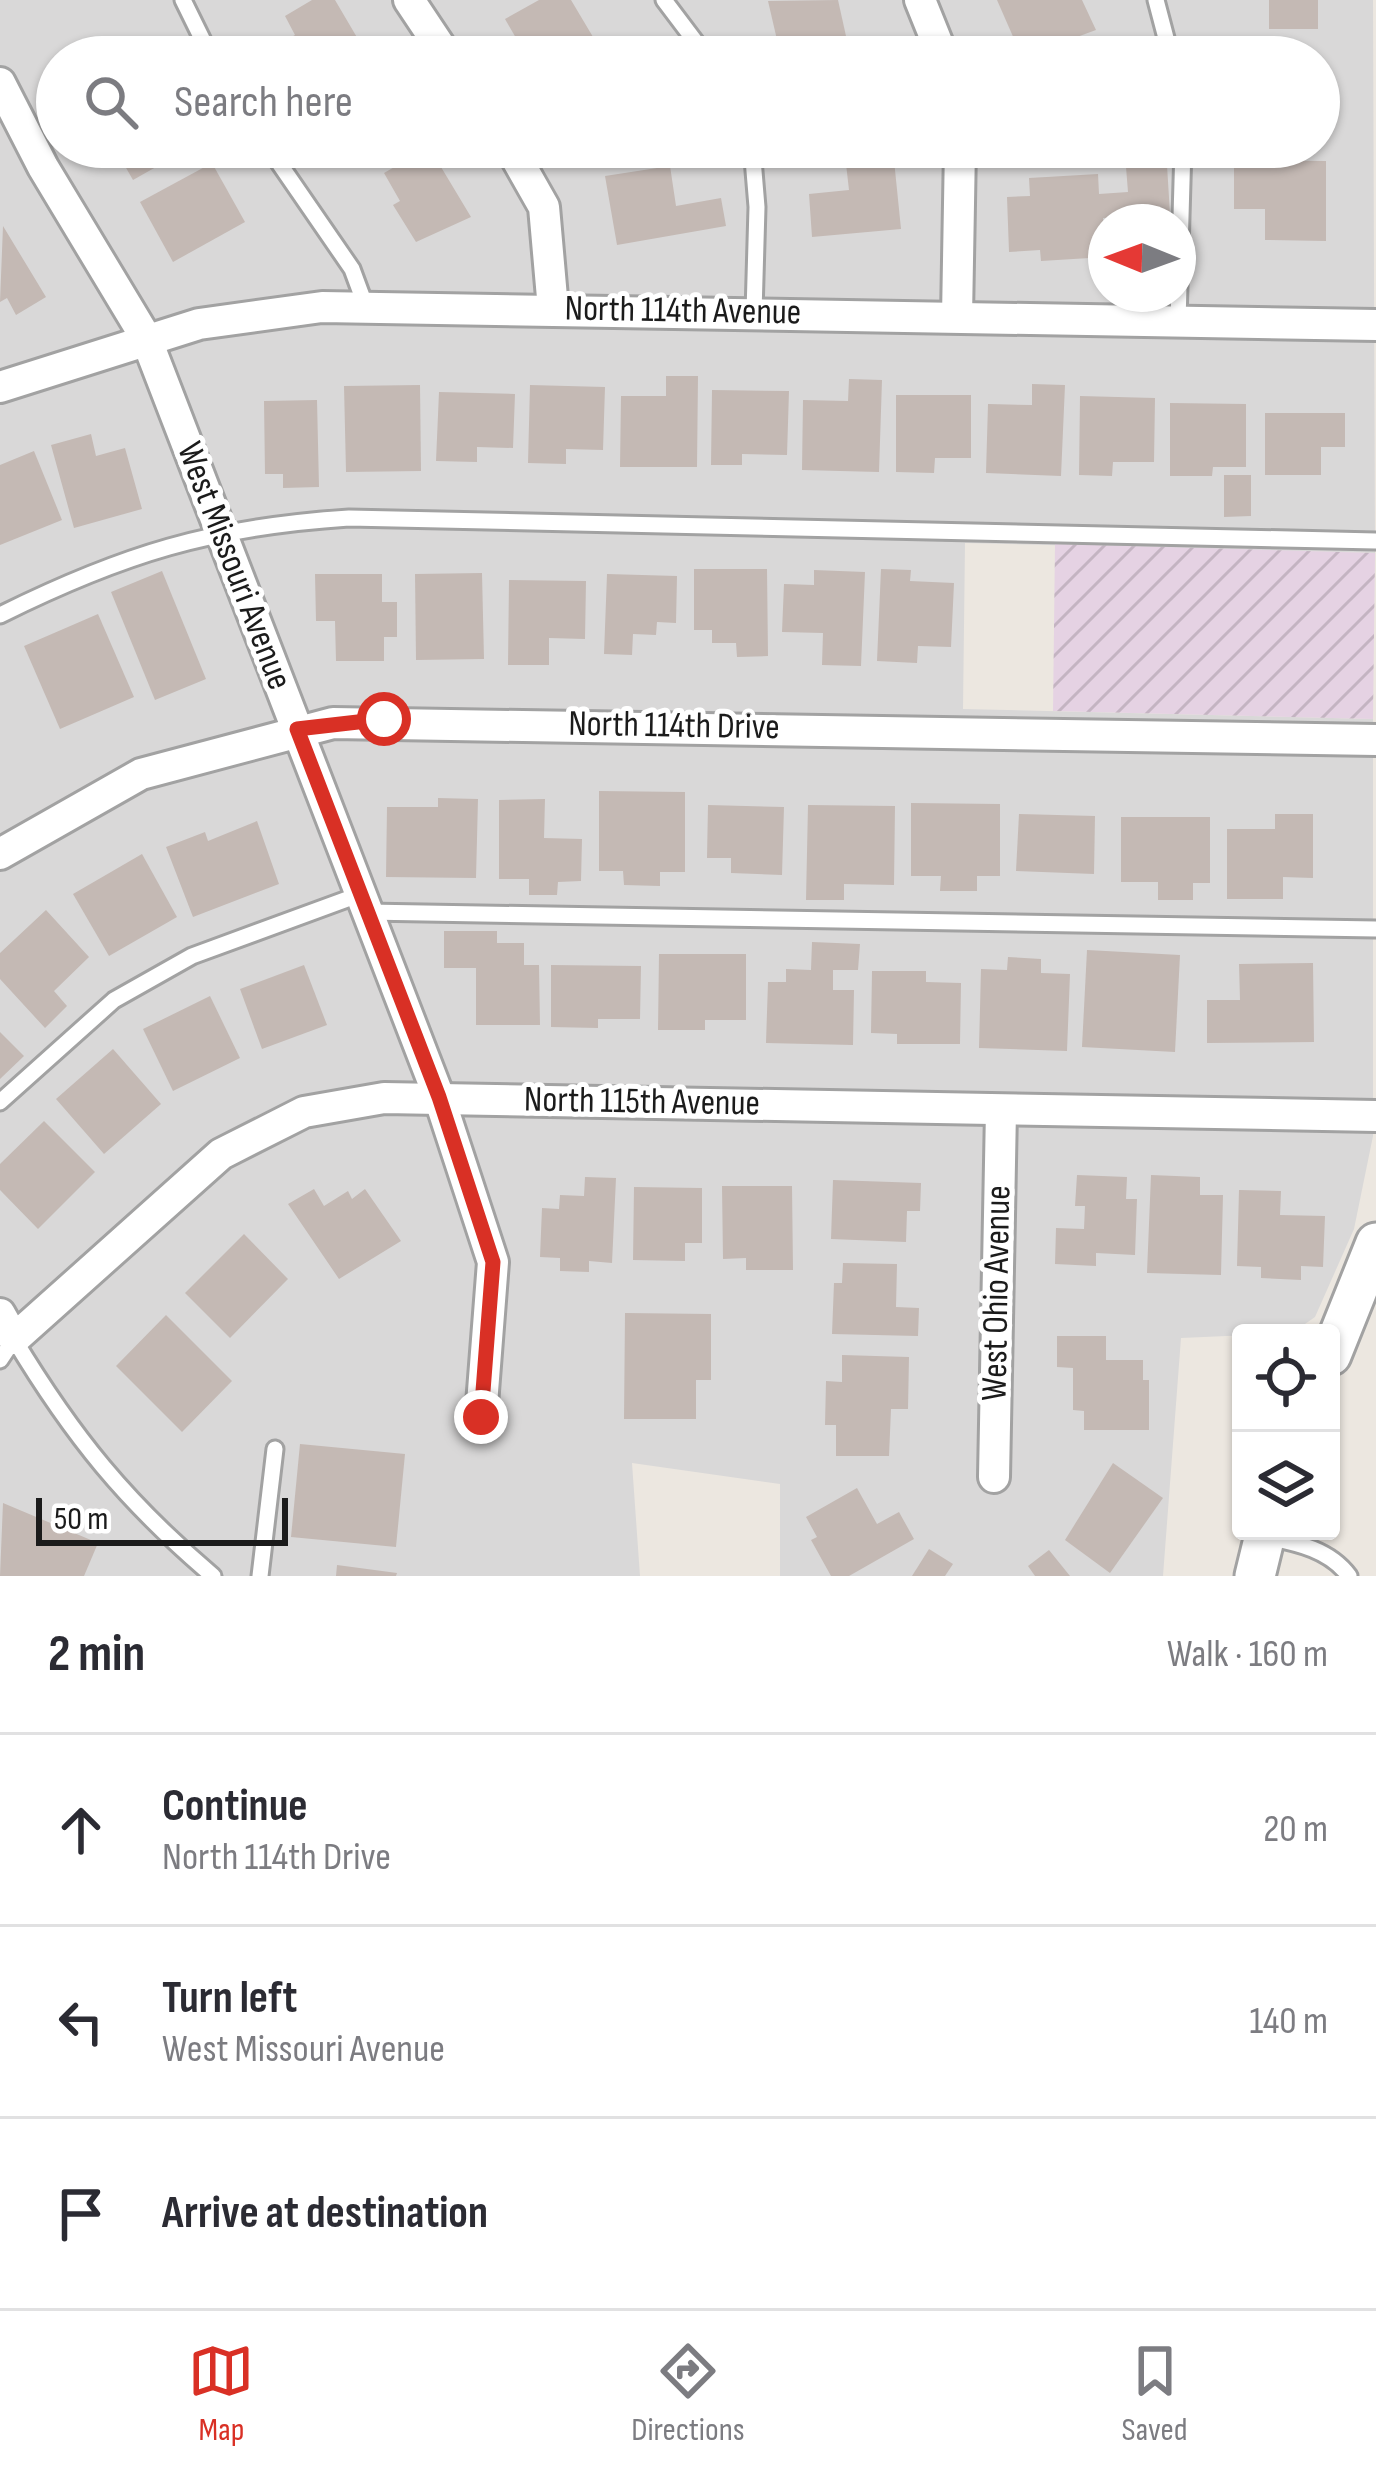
<!DOCTYPE html>
<meta charset="utf-8">
<style>
:root{--surface:#fff;--page:#f2f2f3;--text:#2b2b33;--muted:#7c7c81;--line:#e1e1e2;--accent:#d93025}
body{margin:0;font-family:"Sofia Sans Condensed",sans-serif;background:var(--page);color:var(--text)}
.controls{position:absolute;right:36px;bottom:36px;display:grid;overflow:hidden;border-radius:12px;box-shadow:0 3px 9px #0004}
.controls button{width:108px;height:108px;display:grid;place-items:center;padding:0;border:0;border-bottom:3px solid var(--line);background:var(--surface);color:var(--text);font:60px sans-serif}
.compass{position:absolute;left:1088px;top:204px;width:108px;height:108px;border-radius:50%;background:var(--surface);box-shadow:0 3px 9px #0004;rotate:271deg}
.scale{position:absolute;left:36px;bottom:30px;width:252px;box-sizing:border-box;padding-left:12px;border:6px solid #1b1b1b;border-top:0;font-size:33px;line-height:42px;white-space:nowrap;color:#1b1b1b;-webkit-text-stroke:9px #fff;paint-order:stroke}
.stop{position:absolute;width:36px;height:36px;margin:-27px;border:9px solid #d93025;border-radius:50%;background:#fff}
.stop.end{background:#d93025;border-color:#fff;box-shadow:0 3px 12px #0008}
.list{margin:0;padding:0;list-style:none}
h2{display:flex;justify-content:space-between;align-items:center;height:156px;margin:0;padding:0 48px;font-size:51px}
h2 small{font-size:39px;font-weight:400;color:var(--muted)}
.list li{display:grid;grid-template-columns:78px 1fr auto;gap:36px;align-items:center;box-sizing:border-box;height:192px;padding:0 48px;border-top:3px solid var(--line)}
.list b{display:block;font-size:45px;white-space:nowrap}
.list p{margin:0;font-size:39px;white-space:nowrap;color:var(--muted)}
.list em{font-size:39px;font-style:normal;color:var(--muted)}
.icon{flex:none;width:66px;height:66px;fill:none;stroke:currentColor;stroke-width:2;stroke-linecap:round;stroke-linejoin:round}
.map{position:relative;flex:none;width:1376px;height:1576px;overflow:hidden}
.search{position:absolute;background:var(--surface);box-shadow:0 3px 9px #0004;left:36px;right:36px;top:36px;height:132px;display:flex;align-items:center;gap:30px;box-sizing:border-box;padding:0 42px;border-radius:66px;color:var(--muted);font-size:45px}
.sheet{height:732px;background:var(--surface)}
nav{display:flex;justify-content:space-around;align-items:center;box-sizing:border-box;height:168px;border-top:3px solid var(--line);background:var(--surface);font-size:33px;color:var(--muted)}
nav a{display:grid;justify-items:center;gap:6px}
nav .on{color:var(--accent)}
.map>svg:first-child{display:block}
</style>
<div class="map">
<svg width="1376" height="1576" viewBox="0 0 1376 1576">
<defs>
<pattern id="industrial-furrows" width="10" height="10" patternUnits="userSpaceOnUse" patternTransform="scale(3)"><rect width="10" height="10" fill="#e5d2e3"/><path d="M-1 1l2-2M0 10L10 0M9 11l2-2" fill="none" stroke="#c4b4c2"/></pattern>
</defs>
<rect width="100%" height="100%" fill="#ece7e0"/>
<!-- residential -->
<path fill="#d9d8d8" fill-rule="evenodd" d="M 0,0 L 1373,0 L 1375,553 L 965,543 L 963,709 L 1373,719 L 1373,1136 L 1354,1229 L 1315,1317 L 1292,1333 L 1181,1338 L 1163,1576 L 780,1576 L 780,1484 L 632,1463 L 640,1576 L 0,1576 ZM 57,57 L 1319,57 L 1319,147 L 57,147 ZM 1106,222 L 1178,222 L 1178,294 L 1106,294 Z"/>
<!-- industrial -->
<path fill="url(#industrial-furrows)" d="M 1055,544 L 1375,553 L 1373,719 L 1053,711 Z"/>
<!-- building -->
<g fill="#c4b9b4">
<path d="M 312,0 L 335,0 L 365,51 L 355,57 L 275,57 L 271,49 L 295,35 L 285,16 Z"/>
<path d="M 539,0 L 571,0 L 599,47 L 582,57 L 527,57 L 505,19 Z"/>
<path d="M 838,0 L 850,54 L 781,57 L 768,1 Z"/>
<path d="M 997,0 L 1082,0 L 1096,30 L 1022,57 Z"/>
<rect x="1269" y="0" width="49" height="29"/>
<rect x="1272" y="47" width="38" height="10"/>
<rect x="1319" y="65" width="5" height="50"/>
<path d="M 114,147 L 184,147 L 186,150 L 133,180 Z"/>
<path d="M 429,147 L 471,217 L 416,242 L 393,205 L 400,201 L 384,173 Z"/>
<path d="M 593,147 L 629,147 L 602,163 Z"/>
<path d="M 1034,147 L 1102,147 L 1102,152 L 1037,163 Z"/>
<path d="M 894,160 L 901,229 L 812,237 L 809,194 L 849,190 L 846,164 Z"/>
<path d="M 1234,160 L 1326,161 L 1326,241 L 1265,240 L 1265,209 L 1234,209 Z"/>
<path d="M 212,163 L 245,222 L 173,262 L 140,202 Z"/>
<path d="M 1167,165 L 1170,214 L 1103,218 L 1106,257 L 1041,261 L 1040,250 L 1009,252 L 1007,197 L 1030,196 L 1029,178 L 1098,174 L 1099,194 L 1128,192 L 1126,167 Z"/>
<path d="M 670,166 L 676,206 L 721,198 L 726,226 L 617,245 L 605,176 Z"/>
<path d="M 3,226 L 46,297 L 16,315 L 7,298 L 0,302 Z"/>
<path d="M 666,376 L 698,376 L 697,467 L 620,467 L 621,396 L 666,396 Z"/>
<path d="M 849,379 L 882,380 L 879,472 L 802,470 L 803,400 L 848,401 Z"/>
<path d="M 1032,384 L 1065,385 L 1061,476 L 986,473 L 988,404 L 1032,405 Z"/>
<path d="M 420,385 L 421,471 L 346,472 L 344,386 Z"/>
<path d="M 530,385 L 605,387 L 603,450 L 566,449 L 566,464 L 528,463 Z"/>
<path d="M 712,390 L 789,391 L 787,455 L 742,454 L 742,465 L 711,465 Z"/>
<path d="M 439,392 L 515,394 L 513,448 L 477,447 L 477,462 L 436,461 Z"/>
<path d="M 896,395 L 971,395 L 971,458 L 935,458 L 934,473 L 896,472 Z"/>
<path d="M 1080,396 L 1155,398 L 1154,462 L 1113,462 L 1112,476 L 1079,475 Z"/>
<path d="M 317,400 L 319,487 L 283,488 L 283,474 L 265,474 L 264,401 Z"/>
<path d="M 1170,403 L 1246,404 L 1246,467 L 1213,467 L 1212,476 L 1170,476 Z"/>
<path d="M 1265,413 L 1345,413 L 1345,447 L 1321,447 L 1321,475 L 1265,475 Z"/>
<path d="M 91,434 L 96,456 L 125,448 L 142,509 L 74,528 L 51,445 Z"/>
<path d="M 34,451 L 62,520 L 0,545 L 0,465 Z"/>
<path d="M 1224,475 L 1251,475 L 1251,516 L 1224,517 Z"/>
<path d="M 694,569 L 767,569 L 768,656 L 737,657 L 736,643 L 712,643 L 712,630 L 694,630 Z"/>
<path d="M 881,569 L 911,570 L 910,581 L 954,583 L 951,647 L 918,646 L 917,663 L 877,661 Z"/>
<path d="M 814,570 L 865,572 L 861,666 L 822,665 L 823,633 L 782,632 L 784,584 L 814,585 Z"/>
<path d="M 162,571 L 206,679 L 155,700 L 111,592 Z"/>
<path d="M 482,573 L 484,659 L 416,660 L 415,574 Z"/>
<path d="M 315,574 L 382,574 L 382,602 L 397,602 L 397,637 L 384,637 L 384,661 L 336,661 L 335,621 L 316,621 Z"/>
<path d="M 607,574 L 677,576 L 676,623 L 657,622 L 656,635 L 633,634 L 632,655 L 604,654 Z"/>
<path d="M 509,580 L 586,581 L 585,639 L 549,638 L 549,665 L 508,665 Z"/>
<path d="M 98,614 L 134,697 L 60,729 L 24,646 Z"/>
<path d="M 599,791 L 685,792 L 685,872 L 660,872 L 660,886 L 624,885 L 623,871 L 599,871 Z"/>
<path d="M 438,798 L 478,799 L 476,878 L 386,877 L 387,807 L 438,807 Z"/>
<path d="M 545,799 L 544,838 L 582,839 L 581,881 L 558,882 L 557,895 L 529,895 L 529,879 L 499,879 L 499,800 Z"/>
<path d="M 911,803 L 1000,804 L 1000,876 L 977,876 L 977,891 L 940,891 L 941,876 L 911,876 Z"/>
<path d="M 708,805 L 784,807 L 782,875 L 731,873 L 731,858 L 707,858 Z"/>
<path d="M 808,805 L 895,806 L 894,885 L 844,884 L 844,900 L 806,900 Z"/>
<path d="M 1019,814 L 1095,816 L 1094,874 L 1016,871 Z"/>
<path d="M 1275,814 L 1313,814 L 1313,878 L 1283,877 L 1283,899 L 1227,899 L 1227,829 L 1275,829 Z"/>
<path d="M 1121,817 L 1210,817 L 1210,883 L 1193,883 L 1193,900 L 1158,900 L 1158,882 L 1121,882 Z"/>
<path d="M 257,821 L 279,884 L 193,917 L 166,847 L 205,832 L 208,841 Z"/>
<path d="M 142,854 L 177,917 L 109,956 L 73,894 Z"/>
<path d="M 46,910 L 89,957 L 54,991 L 67,1006 L 45,1028 L 0,979 L 0,953 Z"/>
<path d="M 444,931 L 497,931 L 497,943 L 524,943 L 524,965 L 539,965 L 540,1025 L 476,1025 L 476,968 L 444,968 Z"/>
<path d="M 812,942 L 860,944 L 858,970 L 833,970 L 833,990 L 854,990 L 853,1045 L 766,1043 L 768,982 L 786,982 L 786,969 L 811,970 Z"/>
<path d="M 1087,950 L 1180,955 L 1175,1052 L 1082,1047 Z"/>
<path d="M 659,954 L 746,954 L 746,1020 L 705,1020 L 705,1030 L 658,1030 Z"/>
<path d="M 1008,957 L 1041,959 L 1041,973 L 1070,974 L 1067,1051 L 979,1048 L 981,969 L 1007,970 Z"/>
<path d="M 1313,963 L 1314,1042 L 1207,1043 L 1207,1000 L 1240,1000 L 1239,964 Z"/>
<path d="M 304,965 L 327,1025 L 262,1049 L 240,989 Z"/>
<path d="M 551,965 L 641,966 L 640,1019 L 598,1019 L 598,1028 L 551,1027 Z"/>
<path d="M 872,971 L 926,971 L 926,982 L 961,983 L 960,1044 L 897,1044 L 897,1034 L 871,1033 Z"/>
<path d="M 210,996 L 240,1058 L 173,1091 L 143,1029 Z"/>
<path d="M 0,1032 L 24,1056 L 0,1079 Z"/>
<path d="M 113,1049 L 161,1104 L 104,1154 L 56,1099 Z"/>
<path d="M 44,1121 L 95,1172 L 38,1229 L 0,1190 L 0,1164 Z"/>
<path d="M 1077,1175 L 1127,1177 L 1126,1199 L 1137,1199 L 1135,1255 L 1096,1253 L 1096,1266 L 1055,1264 L 1056,1228 L 1084,1229 L 1085,1206 L 1075,1206 Z"/>
<path d="M 1151,1175 L 1200,1177 L 1200,1195 L 1223,1195 L 1221,1275 L 1147,1273 Z"/>
<path d="M 585,1177 L 616,1178 L 612,1263 L 589,1261 L 589,1272 L 560,1271 L 560,1258 L 540,1257 L 542,1208 L 559,1209 L 560,1195 L 584,1196 Z"/>
<path d="M 833,1180 L 921,1183 L 920,1211 L 907,1211 L 906,1242 L 831,1239 Z"/>
<path d="M 722,1186 L 792,1186 L 793,1270 L 746,1270 L 746,1258 L 723,1259 Z"/>
<path d="M 634,1187 L 702,1188 L 702,1243 L 685,1243 L 685,1261 L 633,1260 Z"/>
<path d="M 314,1189 L 324,1206 L 348,1191 L 352,1199 L 365,1189 L 401,1241 L 339,1279 L 288,1204 Z"/>
<path d="M 1239,1190 L 1281,1191 L 1280,1215 L 1325,1216 L 1323,1267 L 1301,1266 L 1301,1280 L 1261,1278 L 1261,1267 L 1237,1266 Z"/>
<path d="M 244,1234 L 288,1279 L 230,1338 L 185,1293 Z"/>
<path d="M 843,1263 L 897,1264 L 896,1307 L 919,1308 L 918,1336 L 832,1334 L 834,1283 L 842,1283 Z"/>
<path d="M 625,1313 L 711,1314 L 711,1380 L 696,1380 L 696,1419 L 624,1419 Z"/>
<path d="M 166,1315 L 232,1381 L 182,1432 L 116,1366 Z"/>
<path d="M 1057,1336 L 1106,1336 L 1106,1360 L 1143,1360 L 1143,1380 L 1149,1380 L 1149,1430 L 1084,1430 L 1084,1411 L 1073,1410 L 1073,1368 L 1057,1367 Z"/>
<path d="M 842,1355 L 909,1357 L 908,1409 L 891,1409 L 889,1456 L 836,1456 L 836,1425 L 825,1425 L 826,1381 L 842,1382 Z"/>
<path d="M 300,1444 L 405,1454 L 396,1547 L 291,1537 Z"/>
<path d="M 1113,1463 L 1163,1498 L 1110,1573 L 1065,1540 Z"/>
<path d="M 857,1488 L 877,1524 L 899,1512 L 914,1539 L 849,1576 L 831,1576 L 811,1540 L 817,1537 L 806,1517 Z"/>
<path d="M 3,1503 L 98,1543 L 84,1576 L 0,1576 Z"/>
<path d="M 929,1549 L 953,1564 L 945,1576 L 912,1576 Z"/>
<path d="M 1049,1550 L 1070,1576 L 1035,1576 L 1028,1566 Z"/>
<path d="M 337,1565 L 397,1573 L 396,1576 L 336,1576 Z"/>
</g>
<g fill="none" stroke-linecap="round" stroke-linejoin="round">
<defs>
<g id="service">
<path d="M 183,0 L 211,57"/>
<path d="M 664,0 L 707,57"/>
<path d="M 1156,0 L 1171,57"/>
<path d="M 268,147 L 352,269 L 366,307"/>
<path d="M 752,147 L 757,207 L 754,313"/>
<path d="M 1178,321 L 1183,147"/>
<path d="M 0,615 C 123,554 211,527 349,518 L 1376,541"/>
<path d="M 367,912 L 1376,929"/>
<path d="M 0,1102 L 114,1000 L 192,956 L 361,894"/>
<path d="M 0,1360 L 14,1339 C 73,1437 126,1502 213,1576"/>
<path d="M 1267,1537 C 1298,1543 1330,1550 1349,1576"/>
<path d="M 260,1576 L 275,1449"/>
</g>
<g id="minor">
<path d="M 409,0 L 447,57"/>
<path d="M 920,0 L 943,57"/>
<path d="M 0,83 L 43,167 L 146,338 L 439,1097 L 493,1262 L 481,1417"/>
<path d="M 510,147 L 544,207 L 553,309"/>
<path d="M 957,317 L 960,147"/>
<path d="M 0,387 L 199,324 L 322,307 L 1376,325"/>
<path d="M 0,854 L 141,774 L 333,723 L 1376,740"/>
<path d="M 0,1314 L 14,1339 L 221,1154 L 304,1112 L 384,1098 L 1376,1116"/>
<path d="M 994,1477 L 1001,1110"/>
</g>
<g id="tertiary">
<path d="M 1331,1355 L 1376,1243"/>
<path d="M 1255,1576 L 1266,1531"/>
</g>
</defs>
<!-- service casing -->
<use href="#service" stroke="#a2a2a2" stroke-width="21"/>
<!-- minor casing -->
<use href="#minor" stroke="#a2a2a2" stroke-width="36"/>
<!-- tertiary casing -->
<use href="#tertiary" stroke="#a2a2a2" stroke-width="45"/>
<!-- service -->
<use href="#service" stroke="#fff" stroke-width="15"/>
<!-- minor -->
<use href="#minor" stroke="#fff" stroke-width="30"/>
<!-- tertiary -->
<use href="#tertiary" stroke="#fff" stroke-width="39"/>
</g>
<g fill="none" stroke-linecap="round" stroke-linejoin="round">
<!-- route -->
<path stroke="#d93025" stroke-width="15" d="M 384,719 L 297,729 L 439,1097 L 493,1262 L 481,1417"/>
</g>
<g text-anchor="middle" dominant-baseline="central" stroke-width="10" stroke-linejoin="round" paint-order="stroke">
<!-- street labels -->
<g font-size="36" fill="#1b1b1b" stroke="#fff">
<text transform="translate(683 311) rotate(1)">North 114th Avenue</text>
<text transform="translate(234 566) rotate(69)">West Missouri Avenue</text>
<text transform="translate(674 726) rotate(1)">North 114th Drive</text>
<text transform="translate(642 1102) rotate(1)">North 115th Avenue</text>
<text transform="translate(997 1293) rotate(-89)">West Ohio Avenue</text>
</g>
</g>
</svg>
<div class="controls">
<button><svg class="icon" aria-label="locate" viewBox="0 0 24 24"><circle cx="12" cy="12" r="6"/><path d="M12 2v4M12 18v4M2 12h4M18 12h4"/></svg></button>
<button><svg class="icon" aria-label="layers" viewBox="0 0 24 24"><path d="M12 4l9 5-9 5-9-5zM3 14l9 5 9-5"/></svg></button>
</div>
<svg class="compass" viewBox="-18 -18 36 36"><path d="M0-13l5 13h-10z" fill="#e53935"/><path d="M0 13l5-13h-10z" fill="#7c7c81"/></svg>
<div class="scale">50 m</div>
<div class="stop" style="left:384px;top:719px"></div>
<div class="stop end" style="left:481px;top:1417px"></div>
<div class="search"><svg class="icon" aria-label="search" viewBox="0 0 24 24"><circle cx="10" cy="10" r="6"/><path d="M15 15l6 6"/></svg>Search here</div>
</div>
<section class="sheet">
<h2>2 min<small>Walk · 160 m</small></h2>
<ul class="list">
<li><svg class="icon" aria-label="ahead" viewBox="0 0 24 24"><path d="M12 20V5M6 11l6-6 6 6"/></svg><div><b>Continue</b><p>North 114th Drive</p></div><em>20 m</em></li>
<li><svg class="icon" aria-label="left" viewBox="0 0 24 24"><path d="M17 20v-9H6M10 6l-5 5 5 5"/></svg><div><b>Turn left</b><p>West Missouri Avenue</p></div><em>140 m</em></li>
<li><svg class="icon" aria-label="arrive" viewBox="0 0 24 24"><path d="M6 21V4h12l-3 4 3 4H6"/></svg><div><b>Arrive at destination</b></div></li>
</ul>
</section>
<nav>
<a class="on"><svg class="icon" aria-label="map" viewBox="0 0 24 24"><path d="M3 6l6-2 6 2 6-2v14l-6 2-6-2-6 2zM9 4v14M15 6v14"/></svg>Map</a>
<a><svg class="icon" aria-label="directions" viewBox="0 0 24 24"><path d="M12 3l9 9-9 9-9-9zM9 14v-3h6M13 9l2 2-2 2"/></svg>Directions</a>
<a><svg class="icon" aria-label="saved" viewBox="0 0 24 24"><path d="M7 4h10v16l-5-4-5 4z"/></svg>Saved</a>
</nav>
